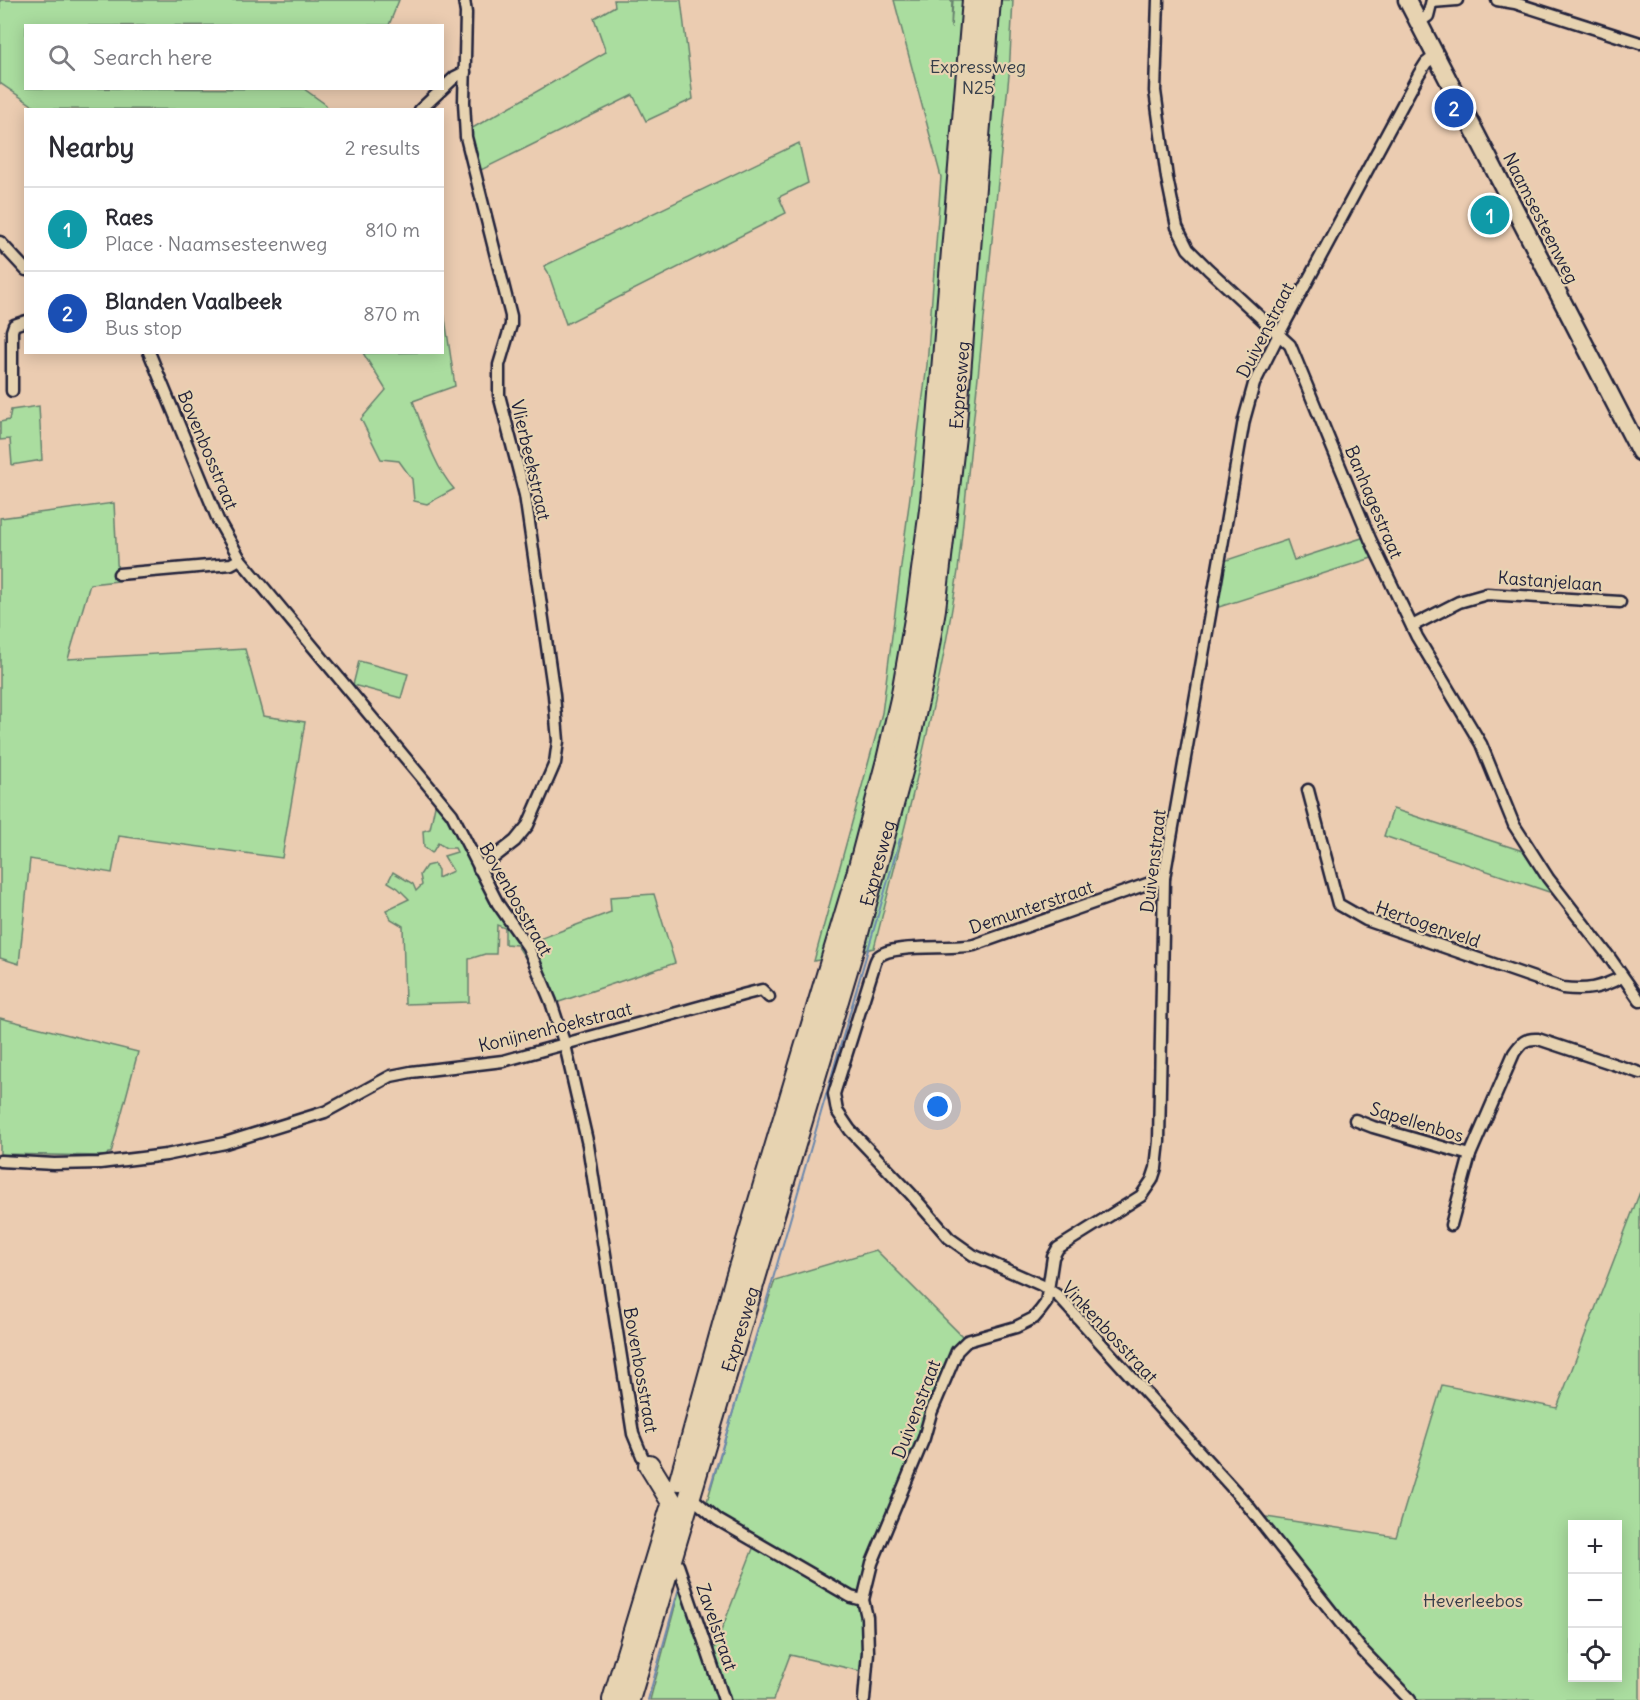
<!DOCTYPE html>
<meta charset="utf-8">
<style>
:root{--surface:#fff;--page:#f7f7f7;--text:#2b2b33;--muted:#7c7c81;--line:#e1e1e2;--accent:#c8321e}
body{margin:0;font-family:Delius,sans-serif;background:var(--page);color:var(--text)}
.controls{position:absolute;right:18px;bottom:18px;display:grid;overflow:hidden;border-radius:0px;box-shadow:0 3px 15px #0003}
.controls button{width:54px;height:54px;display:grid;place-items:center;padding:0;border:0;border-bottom:2px solid var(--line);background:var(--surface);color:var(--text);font:30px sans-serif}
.you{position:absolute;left:938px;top:1107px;width:21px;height:21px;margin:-15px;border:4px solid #fff;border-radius:50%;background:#1a73e8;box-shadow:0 0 0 9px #1a73e833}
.badge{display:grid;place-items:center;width:39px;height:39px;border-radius:50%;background:var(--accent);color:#fff;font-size:20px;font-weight:700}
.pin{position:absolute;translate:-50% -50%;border:3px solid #fff;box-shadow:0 2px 6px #0006}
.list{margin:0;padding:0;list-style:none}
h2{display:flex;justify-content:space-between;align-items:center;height:78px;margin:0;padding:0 24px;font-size:26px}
h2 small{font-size:20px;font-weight:400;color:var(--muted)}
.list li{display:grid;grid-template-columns:39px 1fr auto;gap:18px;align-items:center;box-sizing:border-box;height:84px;padding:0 24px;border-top:2px solid var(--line)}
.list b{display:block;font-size:22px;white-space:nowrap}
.list p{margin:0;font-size:20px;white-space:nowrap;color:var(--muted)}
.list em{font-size:20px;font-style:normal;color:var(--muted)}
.icon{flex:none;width:33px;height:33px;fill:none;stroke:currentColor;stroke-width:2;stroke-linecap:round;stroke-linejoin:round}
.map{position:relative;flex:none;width:1640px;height:1700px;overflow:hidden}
.search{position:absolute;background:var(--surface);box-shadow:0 3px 15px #0003;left:24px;top:24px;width:420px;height:66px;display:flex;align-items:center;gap:15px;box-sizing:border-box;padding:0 21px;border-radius:0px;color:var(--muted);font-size:22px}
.panel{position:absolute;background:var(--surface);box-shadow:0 3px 15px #0003;left:24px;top:108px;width:420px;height:246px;border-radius:0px}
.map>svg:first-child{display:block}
</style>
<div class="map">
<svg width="1640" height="1700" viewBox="0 0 1640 1700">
<rect width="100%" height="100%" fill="#ebccb1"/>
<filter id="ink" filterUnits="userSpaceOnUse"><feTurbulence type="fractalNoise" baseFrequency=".0167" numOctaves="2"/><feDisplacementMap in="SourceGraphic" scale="12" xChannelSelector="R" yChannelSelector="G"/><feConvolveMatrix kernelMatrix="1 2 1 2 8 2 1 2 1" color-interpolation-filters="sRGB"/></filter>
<g filter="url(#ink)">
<!-- green -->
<g fill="#aadd9f" stroke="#66806d" stroke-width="1.5" fill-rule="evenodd">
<path d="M 0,0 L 399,0 L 389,25 L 26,26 L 26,88 L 304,89 L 325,104 L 328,110 L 38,109 L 0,83 Z"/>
<path d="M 614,0 L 681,0 L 693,99 L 646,121 L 633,95 L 477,172 L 469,130 L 606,52 L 594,18 L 615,6 Z"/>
<path d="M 894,0 L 952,0 L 951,28 L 953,0 L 1013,0 L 1009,75 L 958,571 C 939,699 906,823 874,948 L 814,961 L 882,713 L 927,365 L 941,177 Z"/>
<path d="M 799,143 L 808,183 L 779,197 L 786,213 L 566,324 L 548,272 L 544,266 Z"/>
<path d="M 443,305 L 455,386 L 413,401 C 424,430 433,465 454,489 L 427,504 L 414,501 L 412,479 L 399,461 L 381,459 L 361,419 L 386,390 L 363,353 L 442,352 Z"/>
<path d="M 39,406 L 42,460 L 12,465 L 10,439 L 0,440 L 0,422 L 9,420 L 11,410 Z"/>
<path d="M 114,503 L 118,581 L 90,584 L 68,659 L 245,649 L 263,716 L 305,722 L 282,858 L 119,836 L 112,873 L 30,859 L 19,964 L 0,958 L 0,518 Z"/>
<path d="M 1365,537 L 1375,557 L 1216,608 L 1224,561 L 1287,540 L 1294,560 Z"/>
<path d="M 359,661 L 408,674 L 401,698 L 353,685 Z"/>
<path d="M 437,796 L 529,943 L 611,912 L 610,897 L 654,894 L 675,963 L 556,1003 L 535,963 L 529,964 L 517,945 L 505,944 L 505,928 L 497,925 L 496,954 L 485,954 L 469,959 L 469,1002 L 405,1004 L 403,926 L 391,919 L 386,910 L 409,899 L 398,888 L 388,882 L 393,872 L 413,884 L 416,891 L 422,885 L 420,875 L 426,866 L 434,864 L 438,870 L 438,878 L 453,871 L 444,856 L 457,852 L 455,848 L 446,848 L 438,843 L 432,853 L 424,847 L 423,831 L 430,829 Z"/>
<path d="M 1393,809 L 1532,854 L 1561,896 L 1384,836 Z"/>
<path d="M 0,1018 L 138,1052 L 111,1153 L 108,1153 L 104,1160 L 101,1160 L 102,1156 L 0,1154 Z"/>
<path d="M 1640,1192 L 1640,1700 L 1414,1700 L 1378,1661 L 1260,1516 L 1396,1537 L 1442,1385 L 1557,1408 ZM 1572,1524 L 1618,1524 L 1618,1678 L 1572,1678 Z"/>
<path d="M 876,1250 L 966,1340 L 922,1436 L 862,1589 L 854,1593 L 717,1513 L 706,1505 L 744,1374 L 775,1280 Z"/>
<path d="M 754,1546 L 860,1607 L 863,1612 L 865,1672 L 790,1655 L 773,1700 L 650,1700 L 681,1584 L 711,1657 Z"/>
</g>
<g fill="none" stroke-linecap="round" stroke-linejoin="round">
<!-- stream -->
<g stroke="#6c88ad" stroke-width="2">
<path d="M 710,1488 L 770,1289 L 900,839"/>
<path d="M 648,1700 L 680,1584"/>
</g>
<defs>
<g id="street">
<path d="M 464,0 L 466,13 L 464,102 L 466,137 L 511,316 L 511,325 L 499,365 L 499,395 L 525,495 L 554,695 L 558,741 L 555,763 L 528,825 L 515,841 L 479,869"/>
<path d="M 1158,0 L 1155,91 L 1167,178 L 1177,227 L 1188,249 L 1208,269 L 1290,345 L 1370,539 L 1417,637 L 1481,744 L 1514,825 L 1548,878 L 1610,958 L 1640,1001"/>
<path d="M 1497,0 L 1515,3 L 1640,43"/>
<path d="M 1432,2 L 1457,0"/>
<path d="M 1419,22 L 1428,16 L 1432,0"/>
<path d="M 420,110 L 455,77 L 465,72"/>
<path d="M 0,242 L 26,270"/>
<path d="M 149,352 L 218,520 L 240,559 L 452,814 L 498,904 L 528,947 L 551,1002 L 565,1045 L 588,1145 L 633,1434 L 642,1456 L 649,1465"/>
<path d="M 12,391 L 12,331 L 14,325 L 26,321"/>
<path d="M 119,574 L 231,564 L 240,559"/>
<path d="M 1412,626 L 1459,602 L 1487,594 L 1620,602"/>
<path d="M 1308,790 L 1338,904 L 1366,920 L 1563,988 C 1588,991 1600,988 1622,977"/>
<path d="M 1164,878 L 974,945 C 952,950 891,943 878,957 C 876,959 875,963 874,966 L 834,1094 L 837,1111 L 850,1130 L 911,1194 L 949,1238 L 973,1255 L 1041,1285 L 1057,1295 L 1245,1502 L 1361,1649 L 1410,1700"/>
<path d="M 1355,1120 L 1373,1127 L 1470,1155"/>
<path d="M 0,1161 L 54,1164 L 100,1163 L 166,1155 L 225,1143 L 325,1112 L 391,1076 L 411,1072 L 503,1061 L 746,994 L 762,990 L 769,997"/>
<path d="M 1451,1225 L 1470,1155 L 1514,1053 C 1521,1043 1525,1038 1538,1039 L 1640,1073"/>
<path d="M 697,1502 L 718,1520 L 851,1597 L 863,1600"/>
<path d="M 678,1565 L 724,1700"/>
<path d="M 864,1700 L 868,1652 L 867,1617 L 863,1600 L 872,1563 L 924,1438 L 931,1413 L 950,1368 L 957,1351 L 967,1341 L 1016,1327 L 1034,1318 L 1040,1311 L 1046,1303 L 1053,1257 L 1058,1248 L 1141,1196 L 1152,1180 L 1156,1168 L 1159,1141 L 1164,878 L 1244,420 L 1254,384 L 1279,334 L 1419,74 L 1426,63 L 1436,55"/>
</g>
<path id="primary" d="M 1407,0 L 1640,452"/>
<g id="highway">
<path d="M 649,1465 L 673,1504"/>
<path d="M 680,1480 L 735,1281 L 856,878 L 887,760 L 901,699 L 917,608 L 931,502 L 973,0"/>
<path d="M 613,1700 L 670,1511"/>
<path id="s1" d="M 629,1700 L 856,940 L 904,764 L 924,674 L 935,609 L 955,436 L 990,0"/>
</g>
</defs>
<!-- street casing -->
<use href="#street" stroke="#22223b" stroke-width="15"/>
<!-- primary casing -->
<use href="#primary" stroke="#22223b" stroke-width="21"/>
<!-- highway casing -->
<use href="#highway" stroke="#22223b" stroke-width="24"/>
<!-- street -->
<use href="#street" stroke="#e7d3b1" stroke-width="10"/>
<!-- primary -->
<use href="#primary" stroke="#e7d3b1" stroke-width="16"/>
<!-- highway -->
<use href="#highway" stroke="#e7d3b1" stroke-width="20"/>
</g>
</g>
<g text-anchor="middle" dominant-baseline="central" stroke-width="4.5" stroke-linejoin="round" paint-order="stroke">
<!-- park labels -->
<g font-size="18" fill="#363e4a" stroke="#e7d3b1">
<text x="978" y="66">Expressweg<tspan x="978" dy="21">N25</tspan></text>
<text x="1473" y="1600">Heverleebos</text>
</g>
<!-- street labels -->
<g font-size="18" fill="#22223b" stroke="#e7d3b1">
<text transform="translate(1541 218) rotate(63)">Naamsesteenweg</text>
<text transform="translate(1265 330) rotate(-63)">Duivenstraat</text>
<text stroke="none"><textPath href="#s1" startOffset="1359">Expresweg</textPath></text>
<text transform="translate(208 450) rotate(67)">Bovenbosstraat</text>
<text transform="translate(531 460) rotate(77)">Vlierbeekstraat</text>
<text transform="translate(1374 502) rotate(67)">Banhagestraat</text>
<text transform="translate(1550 581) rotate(4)">Kastanjelaan</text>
<text transform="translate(1153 861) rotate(-83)">Duivenstraat</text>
<text stroke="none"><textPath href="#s1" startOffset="873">Expresweg</textPath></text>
<text transform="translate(516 899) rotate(60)">Bovenbosstraat</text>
<text transform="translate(1031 907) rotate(-19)">Demunterstraat</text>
<text transform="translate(1428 924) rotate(19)">Hertogenveld</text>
<text transform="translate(555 1027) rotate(-14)">Konijnenhoekstraat</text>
<text transform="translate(1417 1122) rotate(17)">Sapellenbos</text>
<text stroke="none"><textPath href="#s1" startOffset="387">Expresweg</textPath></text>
<text transform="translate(1110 1332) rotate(47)">Vinkenbosstraat</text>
<text transform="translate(641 1370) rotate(80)">Bovenbosstraat</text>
<text transform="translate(916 1409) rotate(-69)">Duivenstraat</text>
<text transform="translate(717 1627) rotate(71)">Zavelstraat</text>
</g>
</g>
</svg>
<div class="controls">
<button>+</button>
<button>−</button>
<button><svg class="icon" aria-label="locate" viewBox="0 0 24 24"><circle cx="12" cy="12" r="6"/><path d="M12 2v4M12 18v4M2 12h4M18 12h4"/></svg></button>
</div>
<div class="you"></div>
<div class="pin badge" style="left:1490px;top:215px;background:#0f9aa8">1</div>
<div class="pin badge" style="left:1454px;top:108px;background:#1a4fb4">2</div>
<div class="search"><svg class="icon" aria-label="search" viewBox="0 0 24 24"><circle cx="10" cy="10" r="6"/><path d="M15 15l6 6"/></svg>Search here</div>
<section class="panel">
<h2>Nearby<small>2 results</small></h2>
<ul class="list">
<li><span class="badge" style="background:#0f9aa8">1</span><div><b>Raes</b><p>Place · Naamsesteenweg</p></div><em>810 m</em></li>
<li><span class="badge" style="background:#1a4fb4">2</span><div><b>Blanden Vaalbeek</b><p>Bus stop</p></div><em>870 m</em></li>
</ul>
</section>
</div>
